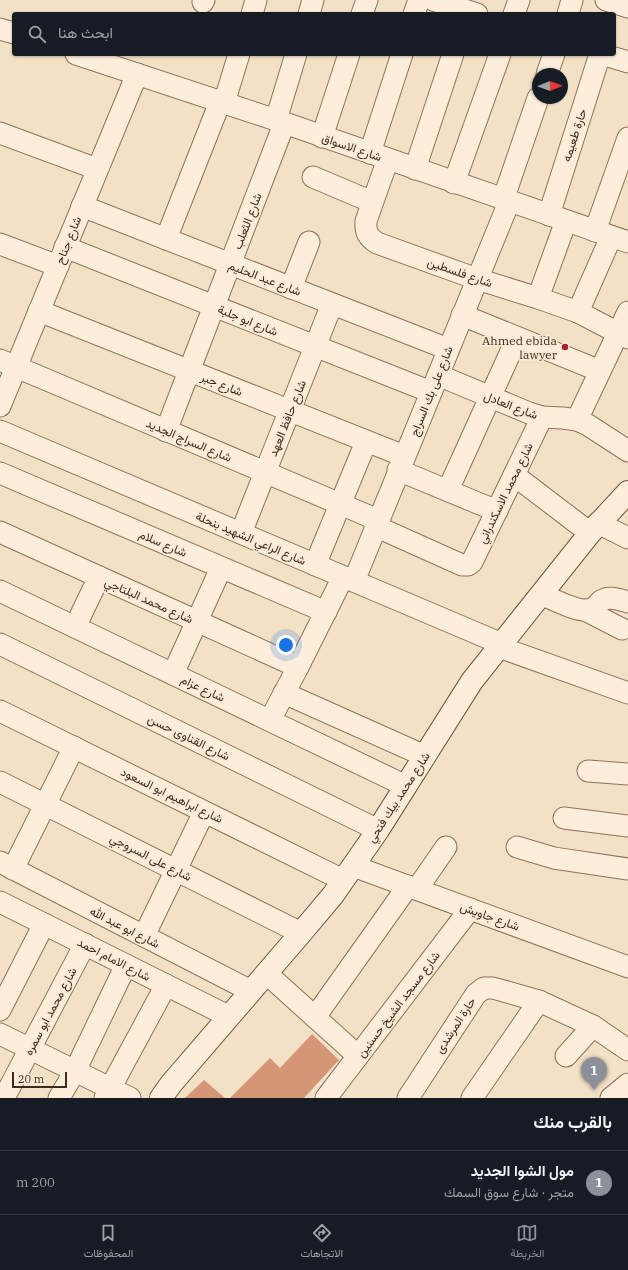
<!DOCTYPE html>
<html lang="ar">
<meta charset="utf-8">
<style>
:root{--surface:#171b24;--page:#242831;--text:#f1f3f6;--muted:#9ea1a6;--line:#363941;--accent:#8c9099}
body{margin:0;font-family:"IBM Plex Serif",Vazirmatn,serif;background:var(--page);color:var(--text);direction:rtl}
.compass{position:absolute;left:532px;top:68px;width:36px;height:36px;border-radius:50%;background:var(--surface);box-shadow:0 1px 3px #0004;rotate:89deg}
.scale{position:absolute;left:12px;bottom:10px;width:55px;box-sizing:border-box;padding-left:4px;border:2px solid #3f2b1e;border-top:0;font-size:11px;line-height:14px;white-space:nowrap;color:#3f2b1e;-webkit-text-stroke:3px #f9ebd6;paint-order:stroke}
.you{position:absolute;left:286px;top:645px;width:14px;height:14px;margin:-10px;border:3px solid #fff;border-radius:50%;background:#1a73e8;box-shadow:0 0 0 6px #1a73e833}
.badge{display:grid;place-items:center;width:26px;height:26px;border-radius:50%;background:var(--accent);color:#fff;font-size:13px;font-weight:700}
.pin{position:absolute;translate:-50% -33px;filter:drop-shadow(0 1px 2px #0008)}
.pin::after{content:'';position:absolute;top:21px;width:14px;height:12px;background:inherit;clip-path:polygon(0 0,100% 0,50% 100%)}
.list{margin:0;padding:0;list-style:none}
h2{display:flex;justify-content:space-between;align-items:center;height:52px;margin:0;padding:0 16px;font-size:17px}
h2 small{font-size:13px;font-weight:400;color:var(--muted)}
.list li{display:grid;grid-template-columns:26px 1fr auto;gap:12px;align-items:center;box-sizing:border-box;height:64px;padding:0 16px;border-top:1px solid var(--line)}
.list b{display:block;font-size:15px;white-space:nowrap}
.list p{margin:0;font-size:13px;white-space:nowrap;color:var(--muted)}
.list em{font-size:13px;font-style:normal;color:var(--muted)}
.icon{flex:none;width:22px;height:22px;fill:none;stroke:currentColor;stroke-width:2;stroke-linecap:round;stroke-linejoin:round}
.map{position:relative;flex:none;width:628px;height:1098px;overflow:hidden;direction:ltr}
.search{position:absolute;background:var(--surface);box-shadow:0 1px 3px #0004;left:12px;right:12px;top:12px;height:44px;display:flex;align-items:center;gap:10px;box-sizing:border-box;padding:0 14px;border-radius:4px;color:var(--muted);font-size:15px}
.sheet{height:116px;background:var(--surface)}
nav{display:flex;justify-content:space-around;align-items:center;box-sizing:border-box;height:56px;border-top:1px solid var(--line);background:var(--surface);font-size:11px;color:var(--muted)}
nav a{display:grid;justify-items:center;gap:2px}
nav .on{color:var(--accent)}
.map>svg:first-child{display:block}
</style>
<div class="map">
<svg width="628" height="1098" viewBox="0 0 628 1098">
<rect width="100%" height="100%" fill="#f3e1c5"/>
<!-- building -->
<g fill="#d59577">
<path d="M 312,1034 L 339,1060 L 304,1098 L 230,1098 L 270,1058 L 280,1068 Z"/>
<path d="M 204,1080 L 225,1098 L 185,1098 Z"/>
</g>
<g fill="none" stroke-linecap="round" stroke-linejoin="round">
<defs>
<g id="street">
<path d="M 433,0 L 477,14"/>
<path d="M 606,0 L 628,7"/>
<path d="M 203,2 L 204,0"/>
<path d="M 252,14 L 256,0"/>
<path d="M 309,14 L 313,0"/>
<path d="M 362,14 L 367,0"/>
<path d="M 414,14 L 419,0"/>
<path d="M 514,14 L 519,0"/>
<path d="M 568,14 L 572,0"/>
<path d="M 0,29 L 14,33"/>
<path d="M 76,54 L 276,120 L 628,242"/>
<path d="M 601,54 L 628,62"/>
<path d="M 547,74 L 554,54"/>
<path d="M 224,103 L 239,54"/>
<path d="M 276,120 L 296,54"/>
<path d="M 0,133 L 97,169"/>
<path d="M 322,137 L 349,54"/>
<path d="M 370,153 L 402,54"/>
<path d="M 388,159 L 366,221 C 365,232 368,237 377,243 L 477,279 L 538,298 L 578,312 L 628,338"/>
<path d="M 415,169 L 453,54"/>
<path d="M 313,177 L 372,202"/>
<path d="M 454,183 L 500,54"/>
<path d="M 503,200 L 538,98"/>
<path d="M 82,206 L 448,349"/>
<path d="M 549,215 L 600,54"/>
<path d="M 595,231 L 628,138"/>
<path d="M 166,239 L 220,102"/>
<path d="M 0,244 L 58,266"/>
<path d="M 65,247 L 431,392"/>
<path d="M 291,288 L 309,242"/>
<path d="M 538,298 L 566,221"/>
<path d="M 39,311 L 404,456"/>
<path d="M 578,312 L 611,237"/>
<path d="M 462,315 L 600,371"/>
<path d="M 0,360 L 378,520"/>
<path d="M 438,375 L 529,413 L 542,417 L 563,418 L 577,420 L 588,425 L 628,451"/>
<path d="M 0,406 L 137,74"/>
<path d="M 577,420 L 628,312"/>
<path d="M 0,431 L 502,644"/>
<path d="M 166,431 L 284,124"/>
<path d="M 398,470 L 497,511"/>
<path d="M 0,473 L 326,612"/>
<path d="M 514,475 L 590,533"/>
<path d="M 448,490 L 517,338"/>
<path d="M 598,523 L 628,538"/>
<path d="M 375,526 L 462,565 L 468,565 L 472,562 L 542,417"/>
<path d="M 0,532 L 298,667"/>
<path d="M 241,533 L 332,304"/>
<path d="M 315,565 L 366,442"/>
<path d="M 354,581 L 509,202"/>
<path d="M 0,591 L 406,786"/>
<path d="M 542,595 C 554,599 576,612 589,610 C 595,609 597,605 601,601 C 609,595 620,600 628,602"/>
<path d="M 585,610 L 622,629"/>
<path d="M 75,627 L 99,577"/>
<path d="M 0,644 L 378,830"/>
<path d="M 499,647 L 628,693"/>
<path d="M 173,674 L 221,568"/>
<path d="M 284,693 L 425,756"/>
<path d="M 0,711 L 343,880"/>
<path d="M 270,720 L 298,667 L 343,577"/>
<path d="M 588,771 L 628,774"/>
<path d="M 0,782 L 301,933"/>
<path d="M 564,818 L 628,826"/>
<path d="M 517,847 L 554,858 L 628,869"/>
<path d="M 0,862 L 251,991"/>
<path d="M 353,866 L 628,967"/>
<path d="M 13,869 L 74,747"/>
<path d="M 417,889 L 446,847"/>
<path d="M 0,902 L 228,1016"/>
<path d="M 144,936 L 204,812"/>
<path d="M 266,973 L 358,1056"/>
<path d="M 0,1010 L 44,924"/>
<path d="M 315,1017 L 408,886"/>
<path d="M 0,1034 L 130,1098"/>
<path d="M 566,1056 L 593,1026"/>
<path d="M 4,1098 L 85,944"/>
<path d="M 59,1098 L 75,1071 L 126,965"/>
<path d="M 105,1098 L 166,985"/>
<path d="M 326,1098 L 470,909"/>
<path d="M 408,1098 L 476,994 L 484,988 L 493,988 L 539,1001 L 593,1026 L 628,1050"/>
<path d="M 472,1098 L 539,1001"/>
<path d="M 611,1098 L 628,1084"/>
</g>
<path id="secondary" d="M 161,1098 L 171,1084 L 301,933 L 333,895 L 378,830 L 472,681 L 590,533 L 628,492"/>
</defs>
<!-- street casing -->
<use href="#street" stroke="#907159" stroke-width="23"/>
<!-- secondary casing -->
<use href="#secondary" stroke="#72523c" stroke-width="24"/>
<!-- street -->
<use href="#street" stroke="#fceeda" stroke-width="21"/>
<!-- secondary -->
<use href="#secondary" stroke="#fceeda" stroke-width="22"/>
</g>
<!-- markers -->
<circle fill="#a62230" stroke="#f9ebd6" stroke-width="1.5" cx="565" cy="347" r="4"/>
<g text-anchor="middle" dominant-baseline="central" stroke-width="3.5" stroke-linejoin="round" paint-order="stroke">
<!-- street labels -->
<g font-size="12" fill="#3f2b1e" stroke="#f9ebd6">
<text transform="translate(574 135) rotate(-72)">حارة طعيمه</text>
<text transform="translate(352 147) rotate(19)">شارع الاسواق</text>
<text transform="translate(247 221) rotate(-69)">شارع الثعلب</text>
<text transform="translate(68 240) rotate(-68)">شارع جناح</text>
<text transform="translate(460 272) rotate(19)">شارع فلسطين</text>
<text transform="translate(265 278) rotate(21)">شارع عبد الحليم</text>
<text transform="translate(248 320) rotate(22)">شارع ابو جلبة</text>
<text transform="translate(222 384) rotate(22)">شارع جبر</text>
<text transform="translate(431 391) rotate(-68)">شارع على بك السراج</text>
<text transform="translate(511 405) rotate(21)">شارع العادل</text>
<text transform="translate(287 418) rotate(-68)">شارع حافظ العهد</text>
<text transform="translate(189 440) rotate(23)">شارع السراج الجديد</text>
<text transform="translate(505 493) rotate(-64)">شارع محمد الاسكندراني</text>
<text transform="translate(251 538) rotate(23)">شارع الراعي الشهيد بنحلة</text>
<text transform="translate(163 543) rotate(23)">شارع سلام</text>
<text transform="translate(149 600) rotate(24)">شارع محمد البلتاجي</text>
<text transform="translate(203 688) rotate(25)">شارع عزام</text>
<text transform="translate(189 737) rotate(26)">شارع القناوى حسن</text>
<text transform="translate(172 795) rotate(26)">شارع ابراهيم ابو السعود</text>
<text transform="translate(398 797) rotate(-57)">شارع محمد بيك فتحي</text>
<text transform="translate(151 857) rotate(27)">شارع على السروجي</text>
<text transform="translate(490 916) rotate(20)">شارع جاويش</text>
<text transform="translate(125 927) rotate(27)">شارع ابو عبد الله</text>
<text transform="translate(114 959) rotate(27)">شارع الامام احمد</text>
<text transform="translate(398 1004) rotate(-53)">شارع مسجد الشيخ حسنين</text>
<text transform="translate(50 1011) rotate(-62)">شارع محمد ابو سمره</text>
<text transform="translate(455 1025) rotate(-57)">حارة المرشدى</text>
</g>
<!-- poi labels -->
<g font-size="12" fill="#3f2b1e" stroke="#f9ebd6" text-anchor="end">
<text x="557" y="340">Ahmed ebida<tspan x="557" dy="14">lawyer</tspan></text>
</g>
</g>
</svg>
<svg class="compass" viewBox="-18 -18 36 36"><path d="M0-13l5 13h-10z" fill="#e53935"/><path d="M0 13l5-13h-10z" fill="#9ea1a6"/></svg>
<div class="scale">20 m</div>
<div class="you"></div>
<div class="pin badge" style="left:594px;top:1090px">1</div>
<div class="search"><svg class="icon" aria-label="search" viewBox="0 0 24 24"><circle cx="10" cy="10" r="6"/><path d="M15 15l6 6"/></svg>ابحث هنا</div>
</div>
<section class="sheet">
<h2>بالقرب منك<small></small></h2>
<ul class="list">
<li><span class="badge">1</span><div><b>مول الشوا الجديد</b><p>متجر · شارع سوق السمك</p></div><em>200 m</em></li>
</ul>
</section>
<nav>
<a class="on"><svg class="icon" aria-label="map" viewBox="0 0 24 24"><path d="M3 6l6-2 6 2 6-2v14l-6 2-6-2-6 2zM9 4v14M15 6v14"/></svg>الخريطة</a>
<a><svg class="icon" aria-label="directions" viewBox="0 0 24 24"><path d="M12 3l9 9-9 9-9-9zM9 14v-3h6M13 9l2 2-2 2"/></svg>الاتجاهات</a>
<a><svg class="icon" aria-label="saved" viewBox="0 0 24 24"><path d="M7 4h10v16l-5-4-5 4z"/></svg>المحفوظات</a>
</nav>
